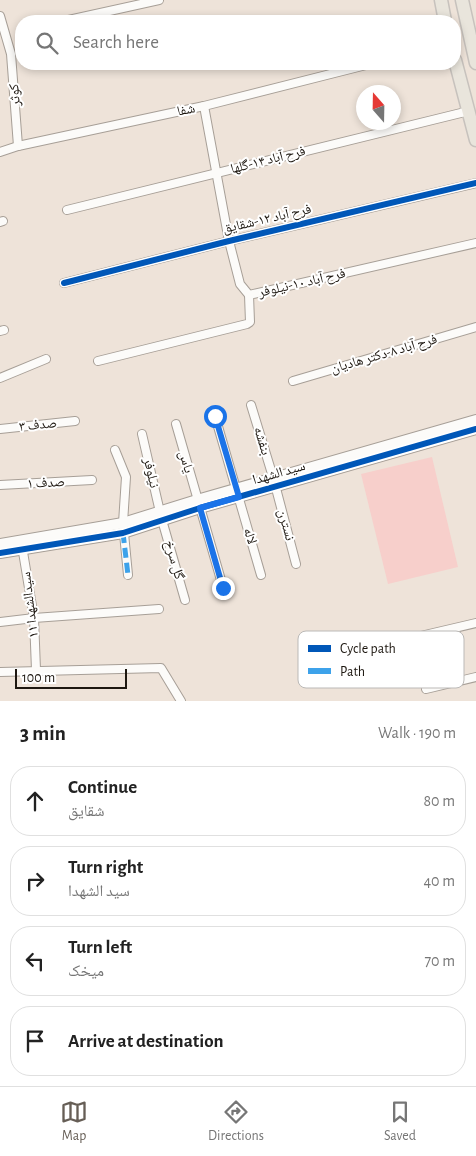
<!DOCTYPE html>
<meta charset="utf-8">
<style>
:root{--surface:#fff;--page:#f6f6f6;--text:#222;--muted:#767676;--line:#e0e0e0;--accent:#665e56}
body{margin:0;font-family:"Alegreya Sans","Noto Naskh Arabic",sans-serif;background:var(--page);color:var(--text)}
.compass{position:absolute;left:356px;top:85px;width:45px;height:45px;border-radius:50%;background:var(--surface);box-shadow:0 2px 8px #0003;rotate:340deg}
.scale{position:absolute;left:15px;bottom:12px;width:112px;box-sizing:border-box;padding-left:5px;border:2px solid #1d1710;border-top:0;font-size:14px;line-height:18px;white-space:nowrap;color:#1d1710;-webkit-text-stroke:4px #fff;paint-order:stroke}
.stop{position:absolute;width:15px;height:15px;margin:-11px;border:4px solid #1a73e8;border-radius:50%;background:#fff}
.stop.end{background:#1a73e8;border-color:#fff;box-shadow:0 1px 5px #0008}
.list{margin:0;padding:0;list-style:none}
h2{display:flex;justify-content:space-between;align-items:center;height:65px;margin:0;padding:0 20px;font-size:21px}
h2 small{font-size:16px;font-weight:400;color:var(--muted)}
.list li{display:grid;grid-template-columns:32px 1fr auto;gap:15px;align-items:center;box-sizing:border-box;height:70px;margin:0 10px 10px;padding:0 10px;border:1px solid var(--line);border-radius:20px}
.list b{display:block;font-size:19px;white-space:nowrap}
.list p{margin:0;font-size:16px;white-space:nowrap;color:var(--muted)}
.list em{font-size:16px;font-style:normal;color:var(--muted)}
.icon{flex:none;width:28px;height:28px;fill:none;stroke:currentColor;stroke-width:2;stroke-linecap:round;stroke-linejoin:round}
.map{position:relative;flex:none;width:476px;height:701px;overflow:hidden}
.search{position:absolute;background:var(--surface);box-shadow:0 2px 8px #0003;left:15px;right:15px;top:15px;height:55px;display:flex;align-items:center;gap:12px;box-sizing:border-box;padding:0 18px;border-radius:20px;color:var(--muted);font-size:19px}
.sheet{height:385px;background:var(--surface)}
nav{display:flex;justify-content:space-around;align-items:center;box-sizing:border-box;height:70px;border-top:1px solid var(--line);background:var(--surface);font-size:14px;color:var(--muted)}
nav a{display:grid;justify-items:center;gap:2px}
nav .on{color:var(--accent)}
.map>svg:first-child{display:block}
</style>
<div class="map">
<svg width="476" height="701" viewBox="0 0 476 701">
<rect width="100%" height="100%" fill="#eee3d9"/>
<!-- green -->
<path fill="#f7cfcb" d="M 432,457 L 458,567 L 388,584 L 361,474 Z"/>
<g fill="none" stroke-linecap="round" stroke-linejoin="round">
<defs>
<g id="minor">
<path d="M 0,16 L 11,54 L 18,146"/>
<path d="M 64,21 L 159,0"/>
<path d="M 204,106 L 229,241 L 240,284 L 249,295"/>
<path d="M 0,152 L 18,146 L 204,106 L 370,64"/>
<path d="M 67,210 L 469,111"/>
<path d="M 0,222 L 3,221"/>
<path d="M 64,283 L 229,241 L 476,183"/>
<path d="M 0,331 L 4,330"/>
<path d="M 98,361 L 247,324 L 250,322 L 249,295 L 476,243"/>
<path d="M 0,378 L 46,359"/>
<path d="M 293,381 L 476,327"/>
<path d="M 251,405 L 273,477 L 296,564"/>
<path d="M 215,416 L 261,575"/>
<path d="M 176,424 L 223,587"/>
<path d="M 0,429 L 75,421"/>
<path d="M 142,434 L 160,512"/>
<path d="M 115,450 L 126,477 L 123,523 L 128,575"/>
<path d="M 0,485 L 92,480"/>
<path d="M 162,520 L 185,600"/>
<path d="M 22,546 L 34,618 L 36,670"/>
<path d="M 0,622 L 34,618 L 159,609"/>
<path d="M 412,638 L 476,623"/>
<path d="M 0,672 L 161,668 L 181,701"/>
<path d="M 426,689 L 476,677"/>
</g>
<g id="tertiary">
<path d="M 0,544 L 123,523 L 197,500 L 476,420"/>
<path d="M 0,553 L 123,533 L 200,508 L 476,429"/>
</g>
<g id="primary">
<path d="M 441,0 L 445,21"/>
<path d="M 462,0 L 476,63"/>
<path d="M 455,60 L 476,140"/>
</g>
</defs>
<!-- minor casing -->
<use href="#minor" stroke="#a79f97" stroke-width="10"/>
<!-- tertiary casing -->
<use href="#tertiary" stroke="#a79f97" stroke-width="12"/>
<!-- primary casing -->
<use href="#primary" stroke="#c7c2bd" stroke-width="15"/>
<!-- minor -->
<use href="#minor" stroke="#fcfbf9" stroke-width="8"/>
<!-- tertiary -->
<use href="#tertiary" stroke="#fcfbf9" stroke-width="10"/>
<!-- primary -->
<use href="#primary" stroke="#e9e5dc" stroke-width="12"/>
<!-- quiet -->
<path stroke="#3da2ea" stroke-width="5" stroke-dasharray="10 5" stroke-linecap="butt" d="M 123,533 L 128,575"/>
<defs>
<g id="cycleway">
<path d="M 64,283 L 229,241 L 476,183"/>
<path d="M 0,553 L 123,533 L 200,508 L 476,429"/>
</g>
</defs>
<!-- cycleway casing -->
<use href="#cycleway" stroke="#fff" stroke-width="9"/>
<!-- cycleway -->
<use href="#cycleway" stroke="#0057b8" stroke-width="6"/>
</g>
<g fill="none" stroke-linecap="round" stroke-linejoin="round">
<!-- route -->
<path stroke="#1a73e8" stroke-width="6" d="M 215,416 L 239,497 L 200,508 L 223,588"/>
</g>
<g text-anchor="middle" dominant-baseline="central" stroke-width="4" stroke-linejoin="round" paint-order="stroke">
<!-- street labels -->
<g font-size="14" fill="#1d1710" stroke="#fff">
<text transform="translate(15 95) rotate(-94)">کوثر</text>
<text transform="translate(186 110) rotate(-12)">شفا</text>
<text transform="translate(268 160) rotate(-14)">فرح آباد ۱۴-گلها</text>
<text transform="translate(267 219) rotate(-13)">فرح آباد ۱۲-شقایق</text>
<text transform="translate(302 283) rotate(-13)">فرح آباد ۱۰-نیلوفر</text>
<text transform="translate(384 354) rotate(-16)">فرح آباد ۸-دکتر هادیان</text>
<text transform="translate(38 425) rotate(-6)">صدف ۳</text>
<text transform="translate(262 441) rotate(73)">بنفشه</text>
<text transform="translate(186 462) rotate(74)">یاس</text>
<text transform="translate(151 473) rotate(77)">نیلوفر</text>
<text transform="translate(279 473) rotate(-16)">سید الشهدا</text>
<text transform="translate(46 483) rotate(-3)">صدف ۱</text>
<text transform="translate(286 525) rotate(75)">نسترن</text>
<text transform="translate(250 536) rotate(74)">لاله</text>
<text transform="translate(174 560) rotate(74)">گل سرخ</text>
<text transform="translate(30 605) rotate(-97)">سیدالشهدا ۱۱</text>
</g>
</g>
<!-- legend -->
<rect x="298" y="631" width="166" height="57" rx="8" fill="#fff" stroke="#bbb9b7" stroke-width="1"/>
<rect x="308" y="645" width="23" height="7" fill="#0057b8"/>
<rect x="308" y="668" width="23" height="6" fill="#3da2ea"/>
<g font-size="14" fill="#1d1710">
<text x="340" y="653">Cycle path</text>
<text x="340" y="676">Path</text>
</g>
</svg>
<svg class="compass" viewBox="-18 -18 36 36"><path d="M0-13l5 13h-10z" fill="#e53935"/><path d="M0 13l5-13h-10z" fill="#767676"/></svg>
<div class="scale">100 m</div>
<div class="stop" style="left:215px;top:416px"></div>
<div class="stop end" style="left:223px;top:588px"></div>
<div class="search"><svg class="icon" aria-label="search" viewBox="0 0 24 24"><circle cx="10" cy="10" r="6"/><path d="M15 15l6 6"/></svg>Search here</div>
</div>
<section class="sheet">
<h2>3 min<small>Walk · 190 m</small></h2>
<ul class="list">
<li><svg class="icon" aria-label="ahead" viewBox="0 0 24 24"><path d="M12 20V5M6 11l6-6 6 6"/></svg><div><b>Continue</b><p>شقایق</p></div><em>80 m</em></li>
<li><svg class="icon" aria-label="right" viewBox="0 0 24 24"><path d="M7 20v-9h11M14 6l5 5-5 5"/></svg><div><b>Turn right</b><p>سید الشهدا</p></div><em>40 m</em></li>
<li><svg class="icon" aria-label="left" viewBox="0 0 24 24"><path d="M17 20v-9H6M10 6l-5 5 5 5"/></svg><div><b>Turn left</b><p>میخک</p></div><em>70 m</em></li>
<li><svg class="icon" aria-label="arrive" viewBox="0 0 24 24"><path d="M6 21V4h12l-3 4 3 4H6"/></svg><div><b>Arrive at destination</b></div></li>
</ul>
</section>
<nav>
<a class="on"><svg class="icon" aria-label="map" viewBox="0 0 24 24"><path d="M3 6l6-2 6 2 6-2v14l-6 2-6-2-6 2zM9 4v14M15 6v14"/></svg>Map</a>
<a><svg class="icon" aria-label="directions" viewBox="0 0 24 24"><path d="M12 3l9 9-9 9-9-9zM9 14v-3h6M13 9l2 2-2 2"/></svg>Directions</a>
<a><svg class="icon" aria-label="saved" viewBox="0 0 24 24"><path d="M7 4h10v16l-5-4-5 4z"/></svg>Saved</a>
</nav>
